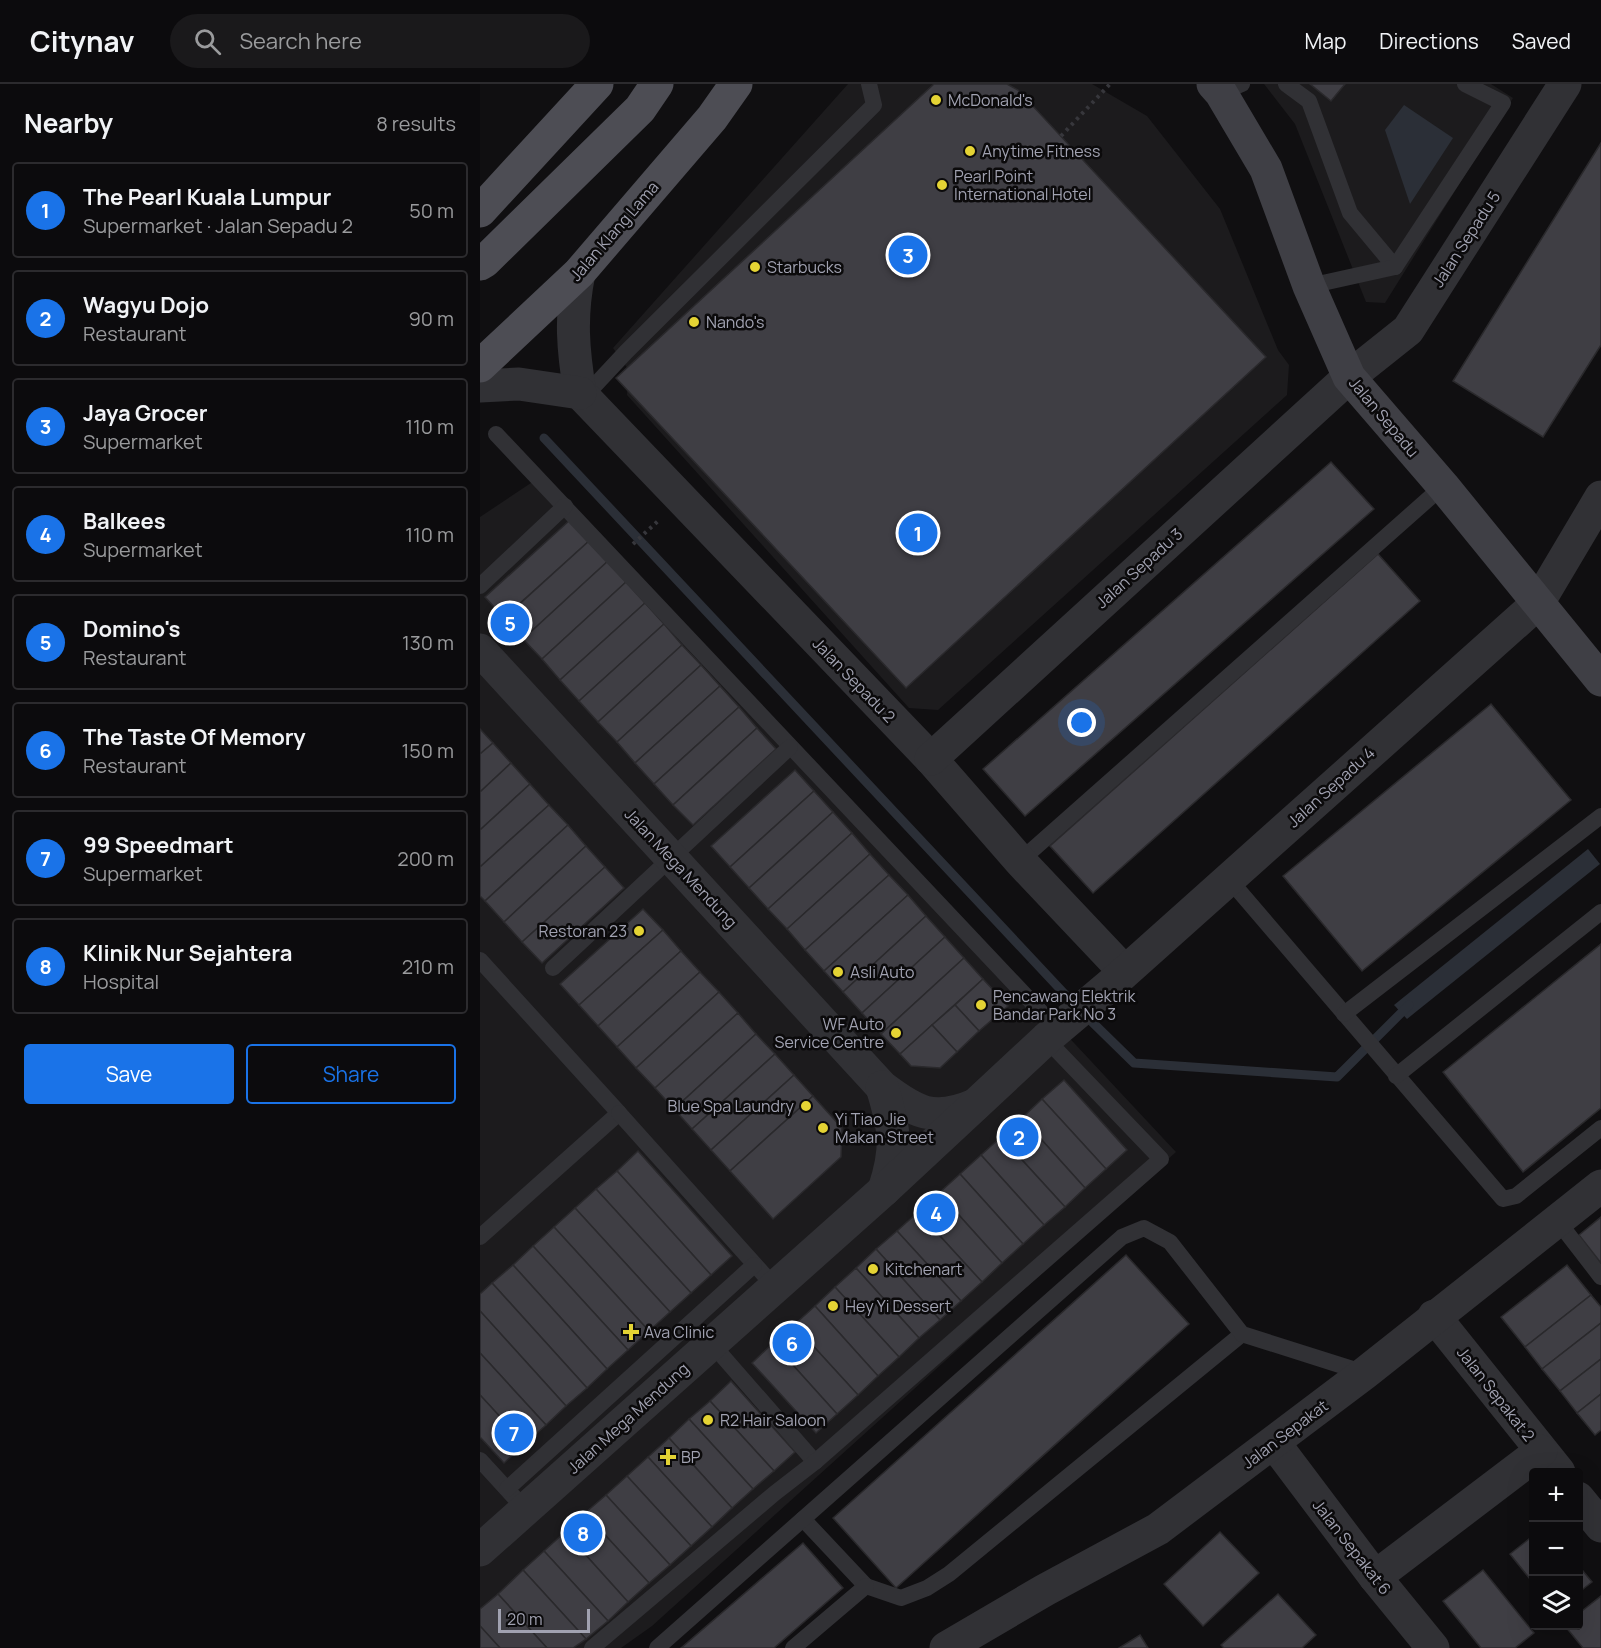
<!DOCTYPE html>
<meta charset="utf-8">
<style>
:root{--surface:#0c0b0d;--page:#1a191b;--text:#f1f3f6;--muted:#9a9b9d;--line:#2c2b2e;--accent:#1a73e8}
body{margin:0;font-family:Manrope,sans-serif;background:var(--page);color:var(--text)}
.controls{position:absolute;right:18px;bottom:18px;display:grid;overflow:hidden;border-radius:6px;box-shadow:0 6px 24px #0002}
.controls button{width:54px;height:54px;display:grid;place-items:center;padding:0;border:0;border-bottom:2px solid var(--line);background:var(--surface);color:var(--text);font:30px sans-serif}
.scale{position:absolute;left:18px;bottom:15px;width:92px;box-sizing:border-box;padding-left:6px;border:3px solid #a1a2b1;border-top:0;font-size:16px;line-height:21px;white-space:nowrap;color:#a1a2b1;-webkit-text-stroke:4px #0b0a0b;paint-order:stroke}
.you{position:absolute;left:602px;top:639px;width:21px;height:21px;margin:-15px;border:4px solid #fff;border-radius:50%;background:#1a73e8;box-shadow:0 0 0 9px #1a73e833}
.badge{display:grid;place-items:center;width:39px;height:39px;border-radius:50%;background:var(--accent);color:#fff;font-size:20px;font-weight:700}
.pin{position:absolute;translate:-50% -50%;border:3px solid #fff;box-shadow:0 2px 6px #0006}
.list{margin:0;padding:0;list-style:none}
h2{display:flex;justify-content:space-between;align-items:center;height:78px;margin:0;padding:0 24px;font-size:26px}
h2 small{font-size:20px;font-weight:400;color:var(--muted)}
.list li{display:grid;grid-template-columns:39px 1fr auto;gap:18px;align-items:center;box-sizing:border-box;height:96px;margin:0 12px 12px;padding:0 12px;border:2px solid var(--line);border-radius:6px}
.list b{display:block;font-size:22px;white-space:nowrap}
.list p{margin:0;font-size:20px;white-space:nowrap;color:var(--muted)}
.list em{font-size:20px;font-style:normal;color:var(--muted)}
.actions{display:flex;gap:12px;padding:18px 24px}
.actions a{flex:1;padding:14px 0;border:2px solid var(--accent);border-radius:6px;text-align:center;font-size:21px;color:var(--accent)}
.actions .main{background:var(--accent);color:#fff}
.icon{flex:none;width:33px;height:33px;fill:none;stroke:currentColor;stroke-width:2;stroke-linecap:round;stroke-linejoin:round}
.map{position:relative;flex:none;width:1121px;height:1564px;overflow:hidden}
header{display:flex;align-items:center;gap:36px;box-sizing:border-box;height:84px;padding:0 30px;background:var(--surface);border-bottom:2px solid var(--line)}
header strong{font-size:28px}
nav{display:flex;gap:33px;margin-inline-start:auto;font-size:21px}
.search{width:420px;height:54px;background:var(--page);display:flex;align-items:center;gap:15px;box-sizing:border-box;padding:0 21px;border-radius:33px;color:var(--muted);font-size:22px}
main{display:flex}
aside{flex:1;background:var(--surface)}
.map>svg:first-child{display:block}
</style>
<header>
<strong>Citynav</strong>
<div class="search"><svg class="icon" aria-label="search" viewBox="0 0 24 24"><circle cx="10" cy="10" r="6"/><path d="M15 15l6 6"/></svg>Search here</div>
<nav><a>Map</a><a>Directions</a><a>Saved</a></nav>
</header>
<main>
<aside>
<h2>Nearby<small>8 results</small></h2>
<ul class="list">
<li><span class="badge">1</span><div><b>The Pearl Kuala Lumpur</b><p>Supermarket · Jalan Sepadu 2</p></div><em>50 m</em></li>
<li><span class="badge">2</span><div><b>Wagyu Dojo</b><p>Restaurant</p></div><em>90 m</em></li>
<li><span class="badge">3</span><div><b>Jaya Grocer</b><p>Supermarket</p></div><em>110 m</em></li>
<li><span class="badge">4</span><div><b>Balkees</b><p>Supermarket</p></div><em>110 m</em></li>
<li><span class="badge">5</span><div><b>Domino's</b><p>Restaurant</p></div><em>130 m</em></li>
<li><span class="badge">6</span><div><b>The Taste Of Memory</b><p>Restaurant</p></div><em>150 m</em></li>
<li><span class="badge">7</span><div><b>99 Speedmart</b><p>Supermarket</p></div><em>200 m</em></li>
<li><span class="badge">8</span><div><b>Klinik Nur Sejahtera</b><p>Hospital</p></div><em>210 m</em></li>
</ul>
<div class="actions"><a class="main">Save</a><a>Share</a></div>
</aside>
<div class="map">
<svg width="1121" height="1564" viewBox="0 0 1121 1564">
<rect width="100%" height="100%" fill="#100f11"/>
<!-- built -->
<g fill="#1c1b1d">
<path d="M 368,0 L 612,0 L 667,32 L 740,125 L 798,266 L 809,281 L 807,311 L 458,626 L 429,624 L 147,311 L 148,285 L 133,264 Z"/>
<path d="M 784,0 L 1011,0 L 1033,14 L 905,219 L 886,218 L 815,40 Z"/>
<path d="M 63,391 L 696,1068 L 172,1542 L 141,1564 L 0,1564 L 0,433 Z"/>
</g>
<!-- water -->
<g fill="#2b2f37">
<path d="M 924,21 L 973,54 L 930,120 L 905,46 Z"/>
<path d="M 1108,765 L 1120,780 L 927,935 L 914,921 Z"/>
</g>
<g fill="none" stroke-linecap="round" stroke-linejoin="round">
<!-- stream -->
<g stroke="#2b2f37" stroke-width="9">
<path d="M 64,354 L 595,921"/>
<path d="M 605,931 L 654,979 L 857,993 L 929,921"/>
</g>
</g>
<!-- building -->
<g fill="#3f3e44" stroke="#2a292c" stroke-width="1.5">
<path d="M 454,0 L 527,0 L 538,6 L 786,273 L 426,604 L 136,294 Z"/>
<path d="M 830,0 L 865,0 L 851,17 Z"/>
<path d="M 1121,59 L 1121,261 L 1063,353 L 973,297 Z"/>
<path d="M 851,378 L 894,425 L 545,732 L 503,685 Z"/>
<path d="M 90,436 L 109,457 L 24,534 L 5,513 Z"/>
<path d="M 109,457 L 128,477 L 43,555 L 24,534 Z"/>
<path d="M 898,470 L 940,517 L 613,809 L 570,762 Z"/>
<path d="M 128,477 L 146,498 L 62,575 L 43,555 Z"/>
<path d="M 146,498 L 165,519 L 80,596 L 62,575 Z"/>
<path d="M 165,519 L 184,540 L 99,617 L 80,596 Z"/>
<path d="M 184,540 L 202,561 L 118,638 L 99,617 Z"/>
<path d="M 202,561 L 221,581 L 137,658 L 118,638 Z"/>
<path d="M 221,581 L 240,602 L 155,679 L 137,658 Z"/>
<path d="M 240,602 L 259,623 L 174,700 L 155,679 Z"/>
<path d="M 1011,620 L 1091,716 L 882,887 L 803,792 Z"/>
<path d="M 259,623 L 277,644 L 193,721 L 174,700 Z"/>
<path d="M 277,644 L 296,665 L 213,741 L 193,721 Z"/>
<path d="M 0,645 L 13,659 L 0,670 Z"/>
<path d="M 13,659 L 31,679 L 0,708 L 0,670 Z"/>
<path d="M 31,679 L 50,700 L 0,746 L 0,708 Z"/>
<path d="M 315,686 L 334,707 L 250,783 L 231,762 Z"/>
<path d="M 50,700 L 69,721 L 0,783 L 0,746 Z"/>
<path d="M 334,707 L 353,728 L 269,804 L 250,783 Z"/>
<path d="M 69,721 L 88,741 L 5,817 L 0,812 L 0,783 Z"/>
<path d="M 353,728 L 372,749 L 288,825 L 269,804 Z"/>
<path d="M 88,741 L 106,762 L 24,838 L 5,817 Z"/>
<path d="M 372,749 L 390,770 L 307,845 L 288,825 Z"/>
<path d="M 106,762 L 125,783 L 42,858 L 24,838 Z"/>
<path d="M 390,770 L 409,791 L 325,866 L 307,845 Z"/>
<path d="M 125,783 L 144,804 L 62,879 L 42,858 Z"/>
<path d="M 409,791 L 428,811 L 344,887 L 325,866 Z"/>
<path d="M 428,811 L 446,832 L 363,908 L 344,887 Z"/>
<path d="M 163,825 L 183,846 L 99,921 L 80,900 Z"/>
<path d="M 446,832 L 465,853 L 382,929 L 363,908 Z"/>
<path d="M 183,846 L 201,867 L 118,942 L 99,921 Z"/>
<path d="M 465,853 L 484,874 L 401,950 L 382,929 Z"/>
<path d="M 1121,860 L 1121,1024 L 1043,1088 L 963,988 Z"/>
<path d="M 201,867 L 220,888 L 137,963 L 118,942 Z"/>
<path d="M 484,874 L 503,895 L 420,970 L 401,950 Z"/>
<path d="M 220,888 L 239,908 L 156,984 L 137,963 Z"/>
<path d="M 503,895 L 528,922 L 499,947 L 475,921 Z"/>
<path d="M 239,908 L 258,929 L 175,1004 L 156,984 Z"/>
<path d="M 475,921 L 499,947 L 477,968 L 452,941 Z"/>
<path d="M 258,929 L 276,950 L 194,1025 L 175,1004 Z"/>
<path d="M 452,941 L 477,968 L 460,984 L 431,982 L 420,970 Z"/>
<path d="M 276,950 L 295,970 L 212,1045 L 194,1025 Z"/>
<path d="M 295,970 L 314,991 L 231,1066 L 212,1045 Z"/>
<path d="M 314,991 L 333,1012 L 250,1087 L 231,1066 Z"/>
<path d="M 584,996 L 647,1066 L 626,1085 L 562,1015 Z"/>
<path d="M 333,1012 L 362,1044 L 361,1073 L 293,1135 L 250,1087 Z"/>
<path d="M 562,1015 L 626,1085 L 605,1104 L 542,1034 Z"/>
<path d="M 542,1034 L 605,1104 L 585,1123 L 521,1053 Z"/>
<path d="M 521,1053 L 585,1123 L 564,1141 L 501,1071 Z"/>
<path d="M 158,1067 L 252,1172 L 231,1191 L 137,1087 Z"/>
<path d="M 501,1071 L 564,1141 L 543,1160 L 480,1090 Z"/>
<path d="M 137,1087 L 231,1191 L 211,1209 L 116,1105 Z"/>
<path d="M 480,1090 L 543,1160 L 522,1179 L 459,1109 Z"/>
<path d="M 116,1105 L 211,1209 L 190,1228 L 95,1124 Z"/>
<path d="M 459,1109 L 522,1179 L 502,1198 L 438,1128 Z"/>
<path d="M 95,1124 L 190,1228 L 169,1247 L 74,1143 Z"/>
<path d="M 438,1128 L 502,1198 L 481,1217 L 417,1147 Z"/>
<path d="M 1121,1133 L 1121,1179 L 1099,1151 Z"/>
<path d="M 74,1143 L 169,1247 L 148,1266 L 53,1162 Z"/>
<path d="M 417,1147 L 481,1217 L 460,1236 L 396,1165 Z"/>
<path d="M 53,1162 L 148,1266 L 127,1285 L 33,1181 Z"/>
<path d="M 396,1165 L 460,1236 L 439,1254 L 376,1184 Z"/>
<path d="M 646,1171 L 709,1240 L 416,1504 L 353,1434 Z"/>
<path d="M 33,1181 L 127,1285 L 107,1304 L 12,1199 Z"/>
<path d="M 1087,1181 L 1111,1211 L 1045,1263 L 1021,1233 Z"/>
<path d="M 376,1184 L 439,1254 L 419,1273 L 355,1203 Z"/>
<path d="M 12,1199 L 107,1304 L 86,1322 L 0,1227 L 0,1210 Z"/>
<path d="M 355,1203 L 419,1273 L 398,1292 L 335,1222 Z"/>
<path d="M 1111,1211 L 1121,1223 L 1121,1239 L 1062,1285 L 1045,1263 Z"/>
<path d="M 335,1222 L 398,1292 L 378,1311 L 314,1241 Z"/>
<path d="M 0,1227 L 86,1322 L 66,1341 L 0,1269 Z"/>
<path d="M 1121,1239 L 1121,1275 L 1080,1307 L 1062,1285 Z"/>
<path d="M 314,1241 L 378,1311 L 357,1330 L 293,1259 Z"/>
<path d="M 293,1259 L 357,1330 L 336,1349 L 272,1279 Z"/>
<path d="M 0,1269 L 66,1341 L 45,1360 L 0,1311 Z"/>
<path d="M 1121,1275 L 1121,1310 L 1097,1329 L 1080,1307 Z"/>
<path d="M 251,1297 L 315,1368 L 294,1387 L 230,1317 Z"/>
<path d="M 1121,1310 L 1121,1346 L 1115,1351 L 1097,1329 Z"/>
<path d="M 0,1311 L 45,1360 L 24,1379 L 0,1353 Z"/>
<path d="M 230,1317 L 294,1387 L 273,1405 L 209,1335 Z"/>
<path d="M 209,1335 L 273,1405 L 252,1424 L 189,1354 Z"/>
<path d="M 189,1354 L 252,1424 L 232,1443 L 168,1373 Z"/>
<path d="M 168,1373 L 232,1443 L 211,1462 L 147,1392 Z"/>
<path d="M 147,1392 L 211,1462 L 190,1481 L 126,1411 Z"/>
<path d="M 126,1411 L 190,1481 L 169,1499 L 105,1429 Z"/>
<path d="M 105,1429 L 169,1499 L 148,1518 L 85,1448 Z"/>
<path d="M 85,1448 L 148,1518 L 128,1537 L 64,1467 Z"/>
<path d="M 740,1448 L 779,1489 L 723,1542 L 684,1500 Z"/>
<path d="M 1054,1451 L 1054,1500 L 1030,1470 Z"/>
<path d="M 323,1459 L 363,1504 L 294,1564 L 201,1564 Z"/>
<path d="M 64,1467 L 128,1537 L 106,1555 L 43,1486 Z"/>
<path d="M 1098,1481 L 1112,1498 L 1098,1509 Z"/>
<path d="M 43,1486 L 106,1555 L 93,1564 L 67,1564 L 18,1510 Z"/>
<path d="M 1003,1486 L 1054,1549 L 1035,1564 L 1001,1564 L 963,1517 Z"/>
<path d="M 18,1510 L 67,1564 L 20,1564 L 0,1542 L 0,1525 Z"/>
<path d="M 798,1510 L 836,1551 L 822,1564 L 744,1564 L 741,1561 Z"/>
<path d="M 1121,1512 L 1121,1564 L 1103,1564 L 1085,1542 L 1098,1542 L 1098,1530 Z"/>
<path d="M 0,1542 L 20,1564 L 0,1564 Z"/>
<path d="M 660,1551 L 668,1564 L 639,1564 Z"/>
</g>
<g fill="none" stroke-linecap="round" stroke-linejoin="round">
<!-- path -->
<g stroke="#37373c" stroke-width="4" stroke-dasharray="3 4.5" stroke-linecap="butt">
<path d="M 581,52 L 630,0"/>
<path d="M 153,460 L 178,437"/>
</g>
<!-- lane -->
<g stroke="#313135" stroke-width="16">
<path d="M 806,0 L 829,17 L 870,129 L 915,183"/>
<path d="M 741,9 L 762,0"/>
<path d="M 829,202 L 915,183 L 1023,19 L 985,0"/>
<path d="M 104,313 L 146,268 L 394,21 L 389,0"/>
<path d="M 16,350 L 577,945"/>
<path d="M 0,502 L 85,422"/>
<path d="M 540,777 L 963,402"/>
<path d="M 748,794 L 1023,1115 L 1036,1112 L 1121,1044"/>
<path d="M 0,876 L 139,1029 L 0,1153"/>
<path d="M 73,884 L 310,663"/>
<path d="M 864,930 L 1121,732"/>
<path d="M 916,992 L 1121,828"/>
<path d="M 139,1029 L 295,1203"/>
<path d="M 1077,1136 L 1121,1193"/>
<path d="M 232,1260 L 335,1378"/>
<path d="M 0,1376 L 34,1413"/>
<path d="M 27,1405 L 274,1181"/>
<path d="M 323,1435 L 386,1502 L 421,1514 L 447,1504 L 469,1490 L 762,1250"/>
<path d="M 112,1564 L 295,1409 L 335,1378 L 681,1075 L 566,955"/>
<path d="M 177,1564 L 642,1153 L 664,1144 L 690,1158 L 762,1250 L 885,1289"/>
<path d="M 313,1564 L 386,1502"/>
</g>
<!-- street -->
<g stroke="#313135" stroke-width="33">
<path d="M 99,189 C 90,233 93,266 100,309 L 451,675 L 540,777 L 644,887"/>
<path d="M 0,302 L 39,300 L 100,309"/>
<path d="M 0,566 L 402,1003 C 435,1028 453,1039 495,1021"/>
<path d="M 451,675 L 869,293 L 928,246 L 1085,0"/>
<path d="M 402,1003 C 415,1045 418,1064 404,1106"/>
<path d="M 954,1232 L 1079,1388"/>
<path d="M 794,1359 L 895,1493 L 953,1564"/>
<path d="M 1098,1414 L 1121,1442"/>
<path d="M 0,1466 L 404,1106 L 566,955 L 635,897 L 1058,519 L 1121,413"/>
<path d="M 895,1493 L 1061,1367"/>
<path d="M 466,1564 L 565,1506 L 678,1445 L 885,1289 L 1121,1102"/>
</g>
<!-- secondary -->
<path stroke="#3f3f45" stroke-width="33" d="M 733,0 L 741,9 L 786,85 L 829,202 L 869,293 L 963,402 L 1121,596"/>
<!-- primary -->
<g stroke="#4d4d54" stroke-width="33">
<path d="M 0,127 L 117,0"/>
<path d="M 0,180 L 5,177 L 160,25 L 177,0"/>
<path d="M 0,282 L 99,189 L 232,34 L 256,0"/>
</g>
</g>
<!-- markers -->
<g fill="#e4d334" stroke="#0b0a0b" stroke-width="2">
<circle cx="456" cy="16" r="6"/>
<circle cx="490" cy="67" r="6"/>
<circle cx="462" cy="101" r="6"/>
<circle cx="275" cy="183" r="6"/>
<circle cx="214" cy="238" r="6"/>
<circle cx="159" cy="847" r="6"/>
<circle cx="358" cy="888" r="6"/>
<circle cx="501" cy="921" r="6"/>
<circle cx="416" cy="949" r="6"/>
<circle cx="326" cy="1022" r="6"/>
<circle cx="343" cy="1044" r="6"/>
<circle cx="393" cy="1185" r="6"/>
<circle cx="353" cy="1222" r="6"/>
<path d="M148 1239h6v6h6v6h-6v6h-6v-6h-6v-6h6z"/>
<circle cx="228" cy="1336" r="6"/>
<path d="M185 1364h6v6h6v6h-6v6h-6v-6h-6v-6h6z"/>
</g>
<g text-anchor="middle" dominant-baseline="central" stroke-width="5" stroke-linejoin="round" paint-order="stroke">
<!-- poi labels -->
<g font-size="16" fill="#a1a2b1" stroke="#0b0a0b" text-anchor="start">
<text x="468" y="16">McDonald's</text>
<text x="502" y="67">Anytime Fitness</text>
<text x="474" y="92">Pearl Point<tspan x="474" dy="18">International Hotel</tspan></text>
<text x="287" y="183">Starbucks</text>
<text x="226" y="238">Nando's</text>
<text x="147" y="847" text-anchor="end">Restoran 23</text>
<text x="370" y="888">Asli Auto</text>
<text x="513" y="912">Pencawang Elektrik<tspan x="513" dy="18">Bandar Park No 3</tspan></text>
<text x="404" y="940" text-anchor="end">WF Auto<tspan x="404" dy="18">Service Centre</tspan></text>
<text x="314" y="1022" text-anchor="end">Blue Spa Laundry</text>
<text x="355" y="1035">Yi Tiao Jie<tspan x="355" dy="18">Makan Street</tspan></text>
<text x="405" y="1185">Kitchenart</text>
<text x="365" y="1222">Hey Yi Dessert</text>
<text x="164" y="1248">Ava Clinic</text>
<text x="240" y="1336">R2 Hair Saloon</text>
<text x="201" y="1373">BP</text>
</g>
<!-- street labels -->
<g font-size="16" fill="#a1a2b1" stroke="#0b0a0b">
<text transform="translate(134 147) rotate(-49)">Jalan Klang Lama</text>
<text transform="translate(986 155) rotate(-57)">Jalan Sepadu 5</text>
<text transform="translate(904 333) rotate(50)">Jalan Sepadu</text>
<text transform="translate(659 484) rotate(-42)">Jalan Sepadu 3</text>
<text transform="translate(374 596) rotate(46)">Jalan Sepadu 2</text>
<text transform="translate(851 703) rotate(-42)">Jalan Sepadu 4</text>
<text transform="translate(201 784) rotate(47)">Jalan Mega Mendung</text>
<text transform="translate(1016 1310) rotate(52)">Jalan Sepakat 2</text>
<text transform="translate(148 1334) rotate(-42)">Jalan Mega Mendung</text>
<text transform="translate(805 1350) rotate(-37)">Jalan Sepakat</text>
<text transform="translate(872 1463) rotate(52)">Jalan Sepakat 6</text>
</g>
</g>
</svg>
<div class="controls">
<button>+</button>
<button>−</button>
<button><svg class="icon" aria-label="layers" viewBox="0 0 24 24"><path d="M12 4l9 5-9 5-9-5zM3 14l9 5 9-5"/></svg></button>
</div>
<div class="scale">20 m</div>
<div class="you"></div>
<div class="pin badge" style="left:438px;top:449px">1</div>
<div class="pin badge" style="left:539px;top:1053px">2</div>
<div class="pin badge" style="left:428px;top:171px">3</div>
<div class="pin badge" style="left:456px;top:1129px">4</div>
<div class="pin badge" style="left:30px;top:539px">5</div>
<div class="pin badge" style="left:312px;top:1259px">6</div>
<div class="pin badge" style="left:34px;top:1349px">7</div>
<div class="pin badge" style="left:103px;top:1449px">8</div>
</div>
</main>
